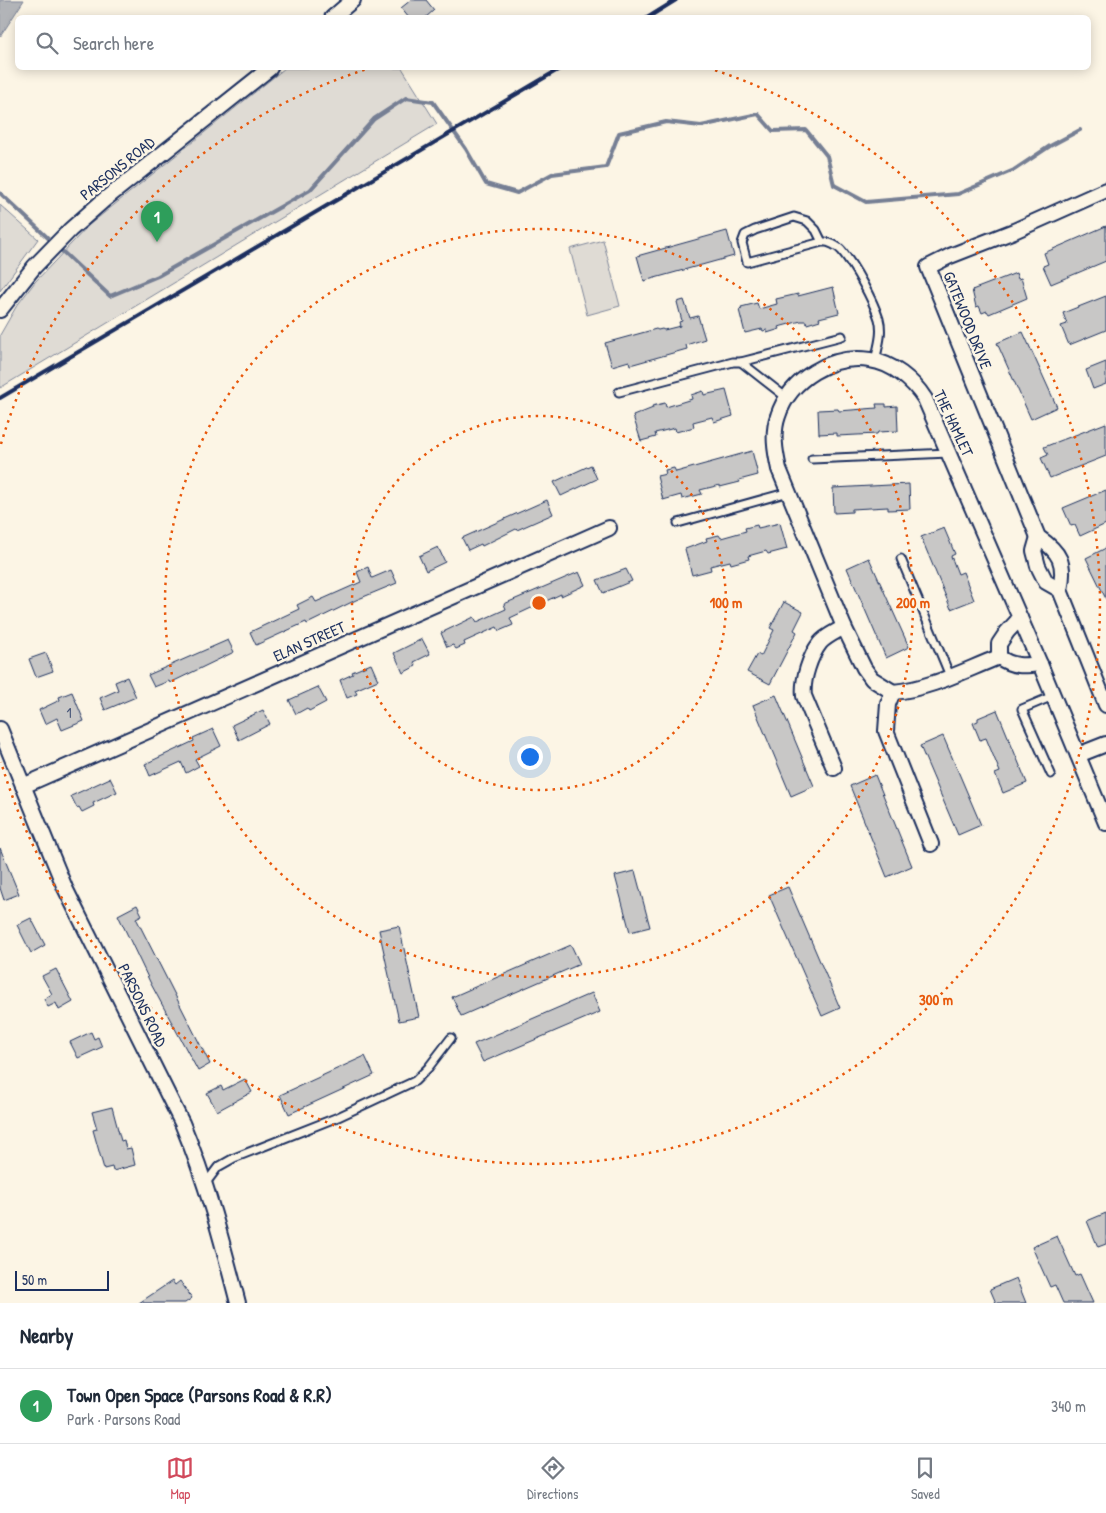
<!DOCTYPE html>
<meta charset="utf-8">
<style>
:root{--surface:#fff;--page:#f6f6f7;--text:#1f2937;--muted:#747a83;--line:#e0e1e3;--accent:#d1495b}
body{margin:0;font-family:"Patrick Hand",sans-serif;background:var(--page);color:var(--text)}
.scale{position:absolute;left:15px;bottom:12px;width:94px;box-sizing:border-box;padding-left:5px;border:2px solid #1b2f5e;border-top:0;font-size:14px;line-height:18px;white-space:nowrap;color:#1b2f5e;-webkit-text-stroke:4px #fcf5e5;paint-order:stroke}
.you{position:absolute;left:529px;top:756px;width:18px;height:18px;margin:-12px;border:4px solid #fff;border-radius:50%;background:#1a73e8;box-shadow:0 0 0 8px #1a73e833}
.badge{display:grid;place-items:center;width:32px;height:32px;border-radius:50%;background:var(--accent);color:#fff;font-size:16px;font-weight:700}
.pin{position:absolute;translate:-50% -41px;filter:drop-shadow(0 1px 2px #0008)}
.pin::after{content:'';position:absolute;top:26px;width:18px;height:15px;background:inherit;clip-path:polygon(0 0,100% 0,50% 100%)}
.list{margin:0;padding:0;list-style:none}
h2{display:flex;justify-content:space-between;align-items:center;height:65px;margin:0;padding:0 20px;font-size:21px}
h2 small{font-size:16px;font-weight:400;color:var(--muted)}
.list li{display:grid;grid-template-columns:32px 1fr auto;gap:15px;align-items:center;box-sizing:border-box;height:75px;padding:0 20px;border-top:1px solid var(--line)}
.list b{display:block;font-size:19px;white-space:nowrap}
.list p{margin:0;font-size:16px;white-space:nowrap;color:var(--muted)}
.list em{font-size:16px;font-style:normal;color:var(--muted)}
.icon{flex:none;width:28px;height:28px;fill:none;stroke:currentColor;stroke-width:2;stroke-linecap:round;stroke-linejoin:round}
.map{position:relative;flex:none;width:1106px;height:1303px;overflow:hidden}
.search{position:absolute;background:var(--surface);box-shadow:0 2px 12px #0003;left:15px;right:15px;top:15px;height:55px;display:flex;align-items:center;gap:12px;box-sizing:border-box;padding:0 18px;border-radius:8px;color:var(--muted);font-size:19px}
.sheet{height:140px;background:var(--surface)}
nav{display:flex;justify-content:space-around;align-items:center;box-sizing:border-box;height:70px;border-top:1px solid var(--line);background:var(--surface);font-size:14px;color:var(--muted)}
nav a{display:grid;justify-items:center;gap:2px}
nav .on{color:var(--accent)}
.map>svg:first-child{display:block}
</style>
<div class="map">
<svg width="1106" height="1303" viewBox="0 0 1106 1303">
<rect width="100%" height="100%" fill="#fcf5e5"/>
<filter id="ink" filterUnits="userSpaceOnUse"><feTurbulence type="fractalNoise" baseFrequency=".02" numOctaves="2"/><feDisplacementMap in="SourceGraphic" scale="10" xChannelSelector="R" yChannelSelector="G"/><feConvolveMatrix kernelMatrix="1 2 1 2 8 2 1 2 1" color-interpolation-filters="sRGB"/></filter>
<g filter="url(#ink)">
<!-- green -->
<g fill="#dfdbd4" stroke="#7d8599">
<path d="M 285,68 L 402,68 L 437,124 L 0,388 L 0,335 L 16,307 L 35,282 L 89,225 Z"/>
<path d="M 0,205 L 38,239 L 0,291 Z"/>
<path d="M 603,240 L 620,306 L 587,315 L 570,249 Z"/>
</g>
<!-- water -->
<path fill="#b2b4b8" stroke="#767f94" d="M 0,0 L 24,0 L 0,37 Z"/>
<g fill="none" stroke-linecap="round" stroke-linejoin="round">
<!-- stream -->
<path stroke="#767f94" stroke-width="4" d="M 0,193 L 110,296 L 158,276 L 310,190 L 374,119 L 406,98 L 433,102 L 466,149 L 486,184 L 517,193 L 552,174 L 606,167 L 619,133 L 666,122 L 701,126 L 758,114 L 773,131 L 806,130 L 827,156 L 834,185 L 866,202 L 958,194 L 1014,170 L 1050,146 L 1080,130"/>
</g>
<!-- building -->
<g fill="#c8c7c6" stroke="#1b2f5e">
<path d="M 411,0 L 426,0 L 434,10 L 425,18 L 409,18 L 401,8 Z"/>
<path d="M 1106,226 L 1106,261 L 1051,284 L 1043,266 L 1048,264 L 1044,253 Z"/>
<path d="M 727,231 L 734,256 L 644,281 L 637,256 Z"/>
<path d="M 1016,273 L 1018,279 L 1021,278 L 1027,298 L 989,314 L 987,311 L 982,313 L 979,306 L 976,307 L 972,290 Z"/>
<path d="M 833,287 L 839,313 L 819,318 L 820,320 L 807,324 L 806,321 L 801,321 L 782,326 L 779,327 L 780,329 L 767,333 L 767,330 L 763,331 L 762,329 L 745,333 L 739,310 L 742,309 L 741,307 L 757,303 L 759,309 L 777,304 L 776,299 L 798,294 L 798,296 Z"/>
<path d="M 1106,296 L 1106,330 L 1069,345 L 1061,326 L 1067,324 L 1063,313 Z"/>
<path d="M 684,300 L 690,318 L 698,316 L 705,339 L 686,345 L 687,349 L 630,365 L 629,361 L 612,366 L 605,343 L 656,329 L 658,330 L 662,329 L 664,330 L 680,326 L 679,322 L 682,321 L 677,302 Z"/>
<path d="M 1023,332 L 1057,407 L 1031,419 L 997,343 Z"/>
<path d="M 1106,362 L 1106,384 L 1093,389 L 1086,370 Z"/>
<path d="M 726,390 L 733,416 L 714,422 L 712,417 L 693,422 L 694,427 L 676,432 L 675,428 L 655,433 L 656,437 L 641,441 L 633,416 L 653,408 L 652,406 L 665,403 L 666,407 L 692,399 L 691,395 L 703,391 L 704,395 Z"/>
<path d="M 876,404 L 886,404 L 886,407 L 897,406 L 898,431 L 878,432 L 877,434 L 837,436 L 837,433 L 819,434 L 818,410 L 838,409 L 839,411 L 877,408 Z"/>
<path d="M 1106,423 L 1106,456 L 1050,478 L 1041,458 L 1048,455 L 1044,447 Z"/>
<path d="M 752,451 L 758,475 L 739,480 L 740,482 L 720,487 L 720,485 L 700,490 L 702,494 L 682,499 L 681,495 L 663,500 L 657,476 L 666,474 L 665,470 L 674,468 L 676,472 Z"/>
<path d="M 591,465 L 597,479 L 561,496 L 554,482 Z"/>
<path d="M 909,484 L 910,509 L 888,510 L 888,507 L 852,509 L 852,512 L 834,513 L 833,488 Z"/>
<path d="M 1106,490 L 1106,524 L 1080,536 L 1075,525 L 1071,526 L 1063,508 Z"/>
<path d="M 547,500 L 553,514 L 517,530 L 516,529 L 482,546 L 481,544 L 468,550 L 462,538 Z"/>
<path d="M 780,523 L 787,549 L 768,554 L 766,551 L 748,556 L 749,559 L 731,564 L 730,561 L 710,566 L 711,570 L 692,575 L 685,549 L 707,541 L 706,538 L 719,535 L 721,538 L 746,531 L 745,528 L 757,525 L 758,528 Z"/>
<path d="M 944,528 L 955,554 L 951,556 L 958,574 L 963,572 L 974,600 L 951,609 L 921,537 Z"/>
<path d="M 438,547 L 445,562 L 426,571 L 419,556 Z"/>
<path d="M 1106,548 L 1106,599 L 1086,558 Z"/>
<path d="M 869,558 L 909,647 L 886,658 L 847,568 Z"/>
<path d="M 368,567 L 372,578 L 391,570 L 397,583 L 356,600 L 307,624 L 306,622 L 256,645 L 250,632 L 299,609 L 297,605 L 313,597 L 316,602 L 361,582 L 357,572 Z"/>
<path d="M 626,569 L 632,581 L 603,593 L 597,580 Z"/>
<path d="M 579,572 L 585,585 L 561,596 L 561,594 L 510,618 L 513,625 L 499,631 L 497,627 L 464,642 L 465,645 L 456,649 L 453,645 L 447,647 L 441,633 L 474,617 L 477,622 L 506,609 L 504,604 Z"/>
<path d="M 784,602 L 803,612 L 794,630 L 797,632 L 770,684 L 747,672 L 757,654 L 761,656 L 774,630 L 770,628 Z"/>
<path d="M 422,639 L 430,654 L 414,662 L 416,666 L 403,673 L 394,653 Z"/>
<path d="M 228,640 L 234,652 L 170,683 L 169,681 L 154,687 L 148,675 Z"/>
<path d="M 46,653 L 53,671 L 36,677 L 29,659 Z"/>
<path d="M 371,664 L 378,680 L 355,690 L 357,694 L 347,698 L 340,680 L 353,674 L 352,672 Z"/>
<path d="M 127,677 L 136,697 L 105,710 L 100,698 L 118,690 L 115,682 Z"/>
<path d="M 318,687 L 326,702 L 309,711 L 307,708 L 296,714 L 289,700 Z"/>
<path d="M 72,692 L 84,721 L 62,730 L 57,718 L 45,724 L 39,710 L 60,700 L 59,697 Z"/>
<path d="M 776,695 L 814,786 L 791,796 L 753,705 Z"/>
<path d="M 263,710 L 270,724 L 239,740 L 232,725 Z"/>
<path d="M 997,710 L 1027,783 L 1003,793 L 995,774 L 1000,772 L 986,738 L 980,740 L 973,723 L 978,721 L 978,718 Z"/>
<path d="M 213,729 L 221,746 L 195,759 L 199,766 L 186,773 L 181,762 L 150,776 L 145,764 L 194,741 L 193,738 Z"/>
<path d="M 943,736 L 981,825 L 958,835 L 920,746 Z"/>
<path d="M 875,775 L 912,866 L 887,877 L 850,786 Z"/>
<path d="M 110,778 L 117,792 L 93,803 L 94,806 L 82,812 L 79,807 L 77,808 L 71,796 Z"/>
<path d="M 0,848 L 19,894 L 4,900 L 0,888 Z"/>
<path d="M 635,871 L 650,927 L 630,932 L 615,876 Z"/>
<path d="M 788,887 L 840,1008 L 822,1016 L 769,895 Z"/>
<path d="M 137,905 L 142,915 L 136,918 L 210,1064 L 198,1071 L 151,984 L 118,915 Z"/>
<path d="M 31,918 L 45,945 L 31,953 L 17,925 Z"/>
<path d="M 399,926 L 419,1017 L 399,1021 L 379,930 Z"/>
<path d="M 571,945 L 580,964 L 461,1016 L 452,997 Z"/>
<path d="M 56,969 L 73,1002 L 59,1010 L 56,1003 L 48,1007 L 44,999 L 52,994 L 42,976 Z"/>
<path d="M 592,993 L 600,1012 L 483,1062 L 474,1044 Z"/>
<path d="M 91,1032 L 94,1039 L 98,1037 L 102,1047 L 78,1058 L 70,1042 Z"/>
<path d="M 365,1056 L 374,1075 L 289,1114 L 280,1095 Z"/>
<path d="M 245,1079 L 252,1092 L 217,1111 L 207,1093 L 221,1086 L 223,1090 Z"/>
<path d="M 112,1107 L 121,1141 L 124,1140 L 126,1149 L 131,1148 L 135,1165 L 113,1171 L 112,1167 L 104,1169 L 93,1130 L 97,1129 L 92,1112 Z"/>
<path d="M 1106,1213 L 1106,1244 L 1098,1247 L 1087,1221 Z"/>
<path d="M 1057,1236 L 1075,1276 L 1080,1274 L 1093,1303 L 1063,1303 L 1055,1285 L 1050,1287 L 1032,1247 Z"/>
<path d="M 1016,1278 L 1026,1303 L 996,1303 L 990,1289 Z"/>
<path d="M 172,1281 L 175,1285 L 180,1281 L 192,1298 L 185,1303 L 139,1303 Z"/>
</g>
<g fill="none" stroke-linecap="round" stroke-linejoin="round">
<defs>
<g id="lane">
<path d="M 822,242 L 816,230 L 807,221 L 794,217 L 755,230 L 745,235 L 742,243 L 747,262 L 822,242 C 828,241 838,246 842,251 C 855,267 873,300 879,319 C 883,333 878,347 875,361"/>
<path d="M 741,362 L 842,336"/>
<path d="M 619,392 L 733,362 L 741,362 L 787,398"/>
<path d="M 812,459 L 949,453"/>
<path d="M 678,523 L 789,492"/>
<path d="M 901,559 L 950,676"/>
<path d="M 1051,774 L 1022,709 L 1053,696"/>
<path d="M 206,1183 L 218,1167 L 234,1158 L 338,1117 L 415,1081 L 428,1068 L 451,1038"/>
</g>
<g id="street">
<path d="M 332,18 L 353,0"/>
<path d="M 1106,190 L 1014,231 L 950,256 L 928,267 L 1038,537 C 1060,552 1066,563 1060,590 L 1106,705"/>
<path d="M 0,310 L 34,267 L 70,230 L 104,200 L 270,68"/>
<path d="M 1038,537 L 1034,551 L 1038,566 L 1046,582 L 1060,590"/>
<path d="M 999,657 L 999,644 L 1007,632 L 1020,618"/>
<path d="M 999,657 C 1012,667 1024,666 1040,664"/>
<path d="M 893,692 C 930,689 965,670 999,657"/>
<path d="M 0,729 L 65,888 L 182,1123 C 207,1183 222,1241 238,1303"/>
<path d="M 1078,755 L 1106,744"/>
<path d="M 834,768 L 804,696 C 802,680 810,656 820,643 C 826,636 836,632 844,627"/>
<path d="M 23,786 L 609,528"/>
<path d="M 931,844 L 886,731 L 888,704 L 893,692 L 872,679 L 864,668 L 844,627 L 779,469 C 775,451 772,433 778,416 C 790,379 831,354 870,360 C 892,363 913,380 925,399 L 1040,664 L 1106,823"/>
</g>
</defs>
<!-- lane casing -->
<use href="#lane" stroke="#1b2f5e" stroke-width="11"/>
<!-- street casing -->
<use href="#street" stroke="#1b2f5e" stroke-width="18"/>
<!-- lane -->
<use href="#lane" stroke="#fcf5e5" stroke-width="7"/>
<!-- street -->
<use href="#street" stroke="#fcf5e5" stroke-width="14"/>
<!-- rail -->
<g stroke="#1b2f5e" stroke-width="4">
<path d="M 647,18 L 676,0"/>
<path d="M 0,398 L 561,68"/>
</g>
</g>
</g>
<!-- distance rings -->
<g fill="none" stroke="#e8590c" stroke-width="2.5" stroke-dasharray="2.5 5">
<circle cx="539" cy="603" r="187"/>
<circle cx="539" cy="603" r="374"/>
<path d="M1 444A561 561 0 0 1 370 68M708 68A561 561 0 1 1 1 762"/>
</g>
<g text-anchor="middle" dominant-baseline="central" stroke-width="5" stroke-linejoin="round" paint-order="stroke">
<!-- number labels -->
<g font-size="14" fill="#465578">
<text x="69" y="712">1</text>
</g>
<!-- street labels -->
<g font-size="16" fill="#1b2f5e" stroke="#fcf5e5">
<text transform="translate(117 168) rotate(-39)">PARSONS ROAD</text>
<text transform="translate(968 320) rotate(68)">GATEWOOD DRIVE</text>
<text transform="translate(954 423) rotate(65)">THE HAMLET</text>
<text transform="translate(309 641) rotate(-24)">ELAN STREET</text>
<text transform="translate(143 1005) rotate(64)">PARSONS ROAD</text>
</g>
</g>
<circle cx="539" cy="603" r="8" fill="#e8590c" stroke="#fcf5e5" stroke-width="2.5"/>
<g font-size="15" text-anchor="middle" font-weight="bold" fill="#e8590c" stroke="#fcf5e5" stroke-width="5" stroke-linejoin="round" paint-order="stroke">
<text x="726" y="608">100 m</text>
<text x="913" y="608">200 m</text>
<text x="936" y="1005">300 m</text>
</g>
</svg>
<div class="scale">50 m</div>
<div class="you"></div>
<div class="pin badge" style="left:157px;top:242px;background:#2e9e5b">1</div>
<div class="search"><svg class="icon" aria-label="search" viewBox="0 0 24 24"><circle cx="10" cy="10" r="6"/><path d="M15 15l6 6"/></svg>Search here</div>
</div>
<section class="sheet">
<h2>Nearby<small></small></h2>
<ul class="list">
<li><span class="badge" style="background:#2e9e5b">1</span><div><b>Town Open Space (Parsons Road &amp; R.R)</b><p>Park · Parsons Road</p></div><em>340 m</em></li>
</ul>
</section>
<nav>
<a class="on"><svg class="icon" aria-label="map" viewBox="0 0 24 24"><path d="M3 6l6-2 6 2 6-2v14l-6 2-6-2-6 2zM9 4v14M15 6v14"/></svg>Map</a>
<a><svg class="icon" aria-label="directions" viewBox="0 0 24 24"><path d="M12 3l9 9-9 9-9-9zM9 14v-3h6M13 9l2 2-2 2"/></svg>Directions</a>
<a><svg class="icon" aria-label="saved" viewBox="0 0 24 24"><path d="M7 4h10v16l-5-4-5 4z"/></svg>Saved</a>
</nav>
